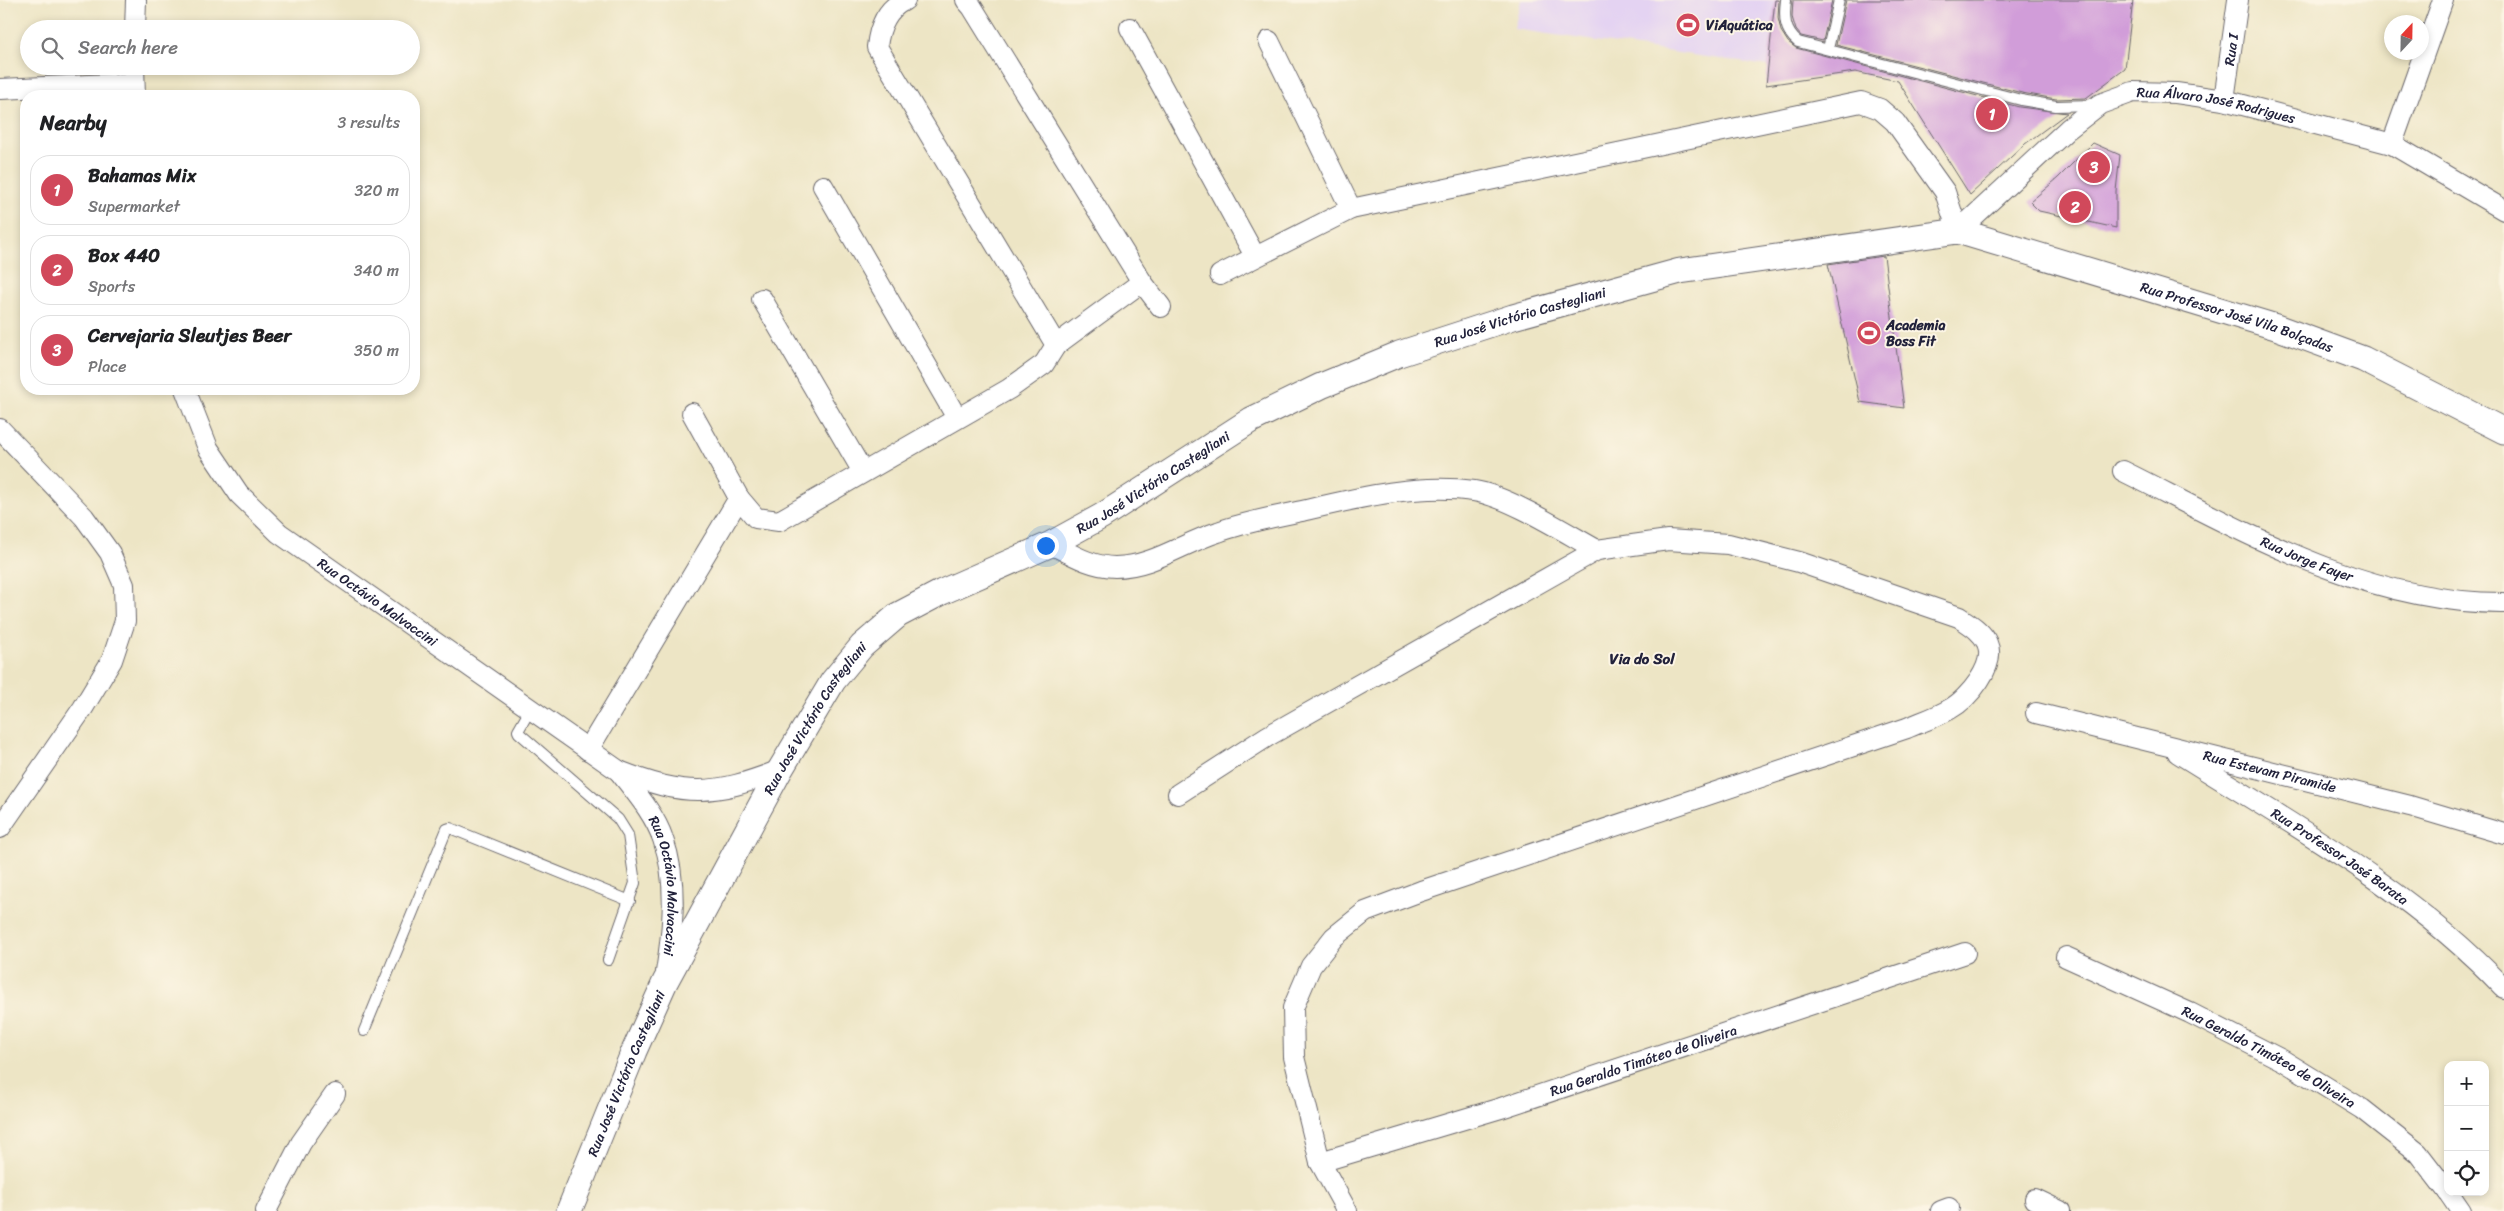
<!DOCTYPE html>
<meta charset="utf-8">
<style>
:root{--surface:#fff;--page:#f6f6f6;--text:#202124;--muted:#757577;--line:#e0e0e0;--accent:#d1495b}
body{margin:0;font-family:Sriracha,sans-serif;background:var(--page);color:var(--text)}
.controls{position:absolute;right:15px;bottom:15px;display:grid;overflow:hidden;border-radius:10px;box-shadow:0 2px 8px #0003}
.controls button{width:45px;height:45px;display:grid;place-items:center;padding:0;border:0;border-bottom:1px solid var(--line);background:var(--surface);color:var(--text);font:25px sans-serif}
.compass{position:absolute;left:2384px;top:15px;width:45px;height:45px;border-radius:50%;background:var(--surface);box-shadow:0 2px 8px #0003;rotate:22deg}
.you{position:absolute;left:1045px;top:545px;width:18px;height:18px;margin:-12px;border:4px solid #fff;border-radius:50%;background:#1a73e8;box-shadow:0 0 0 8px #1a73e833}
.badge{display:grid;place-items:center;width:32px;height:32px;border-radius:50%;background:var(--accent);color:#fff;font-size:16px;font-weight:700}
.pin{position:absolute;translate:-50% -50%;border:2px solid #fff;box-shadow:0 1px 5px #0006}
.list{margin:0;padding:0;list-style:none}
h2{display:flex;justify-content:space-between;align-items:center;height:65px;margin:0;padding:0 20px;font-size:21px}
h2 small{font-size:16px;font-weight:400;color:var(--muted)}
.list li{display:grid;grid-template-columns:32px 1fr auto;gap:15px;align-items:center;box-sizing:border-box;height:70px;margin:0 10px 10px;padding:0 10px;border:1px solid var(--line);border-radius:20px}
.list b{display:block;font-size:19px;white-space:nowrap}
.list p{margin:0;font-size:16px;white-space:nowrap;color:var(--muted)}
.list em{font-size:16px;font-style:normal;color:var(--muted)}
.icon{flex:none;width:28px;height:28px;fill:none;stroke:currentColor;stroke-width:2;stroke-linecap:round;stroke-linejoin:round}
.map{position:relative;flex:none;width:2504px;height:1211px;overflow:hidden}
.search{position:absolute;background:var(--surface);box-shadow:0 2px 8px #0003;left:20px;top:20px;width:400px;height:55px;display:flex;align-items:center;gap:12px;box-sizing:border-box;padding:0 18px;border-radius:28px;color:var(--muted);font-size:19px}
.panel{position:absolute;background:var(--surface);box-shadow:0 2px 8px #0003;left:20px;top:90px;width:400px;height:305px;border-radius:20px}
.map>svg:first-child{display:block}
</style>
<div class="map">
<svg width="2504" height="1211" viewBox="0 0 2504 1211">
<rect width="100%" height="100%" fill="#fcf5e5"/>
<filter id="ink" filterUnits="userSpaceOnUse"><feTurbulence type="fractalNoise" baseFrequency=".02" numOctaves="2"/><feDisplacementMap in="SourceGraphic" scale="10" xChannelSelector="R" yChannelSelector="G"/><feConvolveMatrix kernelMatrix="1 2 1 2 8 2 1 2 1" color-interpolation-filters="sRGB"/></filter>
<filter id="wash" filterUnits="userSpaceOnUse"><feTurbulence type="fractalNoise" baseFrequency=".0096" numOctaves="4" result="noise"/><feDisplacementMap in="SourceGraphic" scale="20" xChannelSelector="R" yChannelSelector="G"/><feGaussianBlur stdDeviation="1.12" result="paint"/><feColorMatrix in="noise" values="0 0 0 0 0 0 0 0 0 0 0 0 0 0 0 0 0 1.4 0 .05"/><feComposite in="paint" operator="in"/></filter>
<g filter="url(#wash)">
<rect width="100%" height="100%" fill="#ede5c5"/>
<!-- built -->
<path fill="#e4d3f2" d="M 1521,0 L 1775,0 L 1768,66 L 1514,29 Z"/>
<g id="blocks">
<!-- building -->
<g fill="#d19dd9">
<path d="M 1775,0 L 1779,0 L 1778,18 L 1781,31 L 1788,42 L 1796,48 L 2019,107 L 2067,113 L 2025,144 L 1970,195 L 1898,81 L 1855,72 L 1766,85 Z"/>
<path d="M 1793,0 L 1832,0 L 1823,41 L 1801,36 L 1796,30 L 1792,17 Z"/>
<path d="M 1846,0 L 2133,0 L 2125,69 L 2086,98 L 2056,99 L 2022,93 L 1836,45 Z"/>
<path d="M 2093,143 L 2120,155 L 2116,191 L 2116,228 L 2039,211 L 2030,202 L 2058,178 Z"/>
<path d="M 1884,256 L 1904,408 L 1860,402 L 1828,264 Z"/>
</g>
</g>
</g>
<g filter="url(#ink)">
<use href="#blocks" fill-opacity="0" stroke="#69666b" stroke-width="1"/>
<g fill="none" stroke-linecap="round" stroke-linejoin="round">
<defs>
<g id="service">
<path d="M 1786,0 C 1784,17 1784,31 1798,42 L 2021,100 L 2056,106 L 2094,105"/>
<path d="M 1828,49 L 1839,0"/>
<path d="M 530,710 L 518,731 L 519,733 L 618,819 L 628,835 L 635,883 L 608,960"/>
<path d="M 364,1031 L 447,829 L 450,828 L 630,901"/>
</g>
<g id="minor">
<path d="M 905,0 C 886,9 879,28 877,47 L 1056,345"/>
<path d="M 966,0 L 972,7 L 1142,282"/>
<path d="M 1130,28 L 1255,256"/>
<path d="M 135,29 L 136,0"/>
<path d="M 1269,41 L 1351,209"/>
<path d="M 134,66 L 135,96"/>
<path d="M 0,89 L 134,83"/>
<path id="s1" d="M 2224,100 L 2238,0"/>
<path d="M 2392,144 L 2443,0"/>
<path d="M 823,186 L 957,418"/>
<path id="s2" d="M 1220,275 L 1351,209 L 1861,102 L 1880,109 L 1895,122 L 1945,192 L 1958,231 L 2068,129 L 2100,104 L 2133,92 L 2176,93 L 2224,100 L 2392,144 L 2504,210"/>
<path d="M 762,299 L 863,472"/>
<path id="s3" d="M 185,389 L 208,448 L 239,494 L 279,533 L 619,771 C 685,797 714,796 780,770"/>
<path d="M 692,413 L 739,498"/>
<path d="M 0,429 L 84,517 L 110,553 L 124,585 L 125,621 L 112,660 L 83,708 L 0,828"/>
<path id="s4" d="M 2123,471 C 2243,531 2366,604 2504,603"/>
<path d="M 1051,544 C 1071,554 1092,567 1115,567 C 1152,567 1183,543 1218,532 C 1245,522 1274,517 1302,511 C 1357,498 1417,483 1474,491 C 1508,496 1566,533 1597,550"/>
<path id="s5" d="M 2036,713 L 2410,806 L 2504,834"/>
<path d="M 588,750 L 739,498 L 756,518 L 779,521 L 1009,389 L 1044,364 L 1056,345 L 1142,282 L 1161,307"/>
<path id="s6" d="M 2178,753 C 2291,824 2412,890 2504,988"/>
<path id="s7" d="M 619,771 C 635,792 654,813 663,839 C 678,881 673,928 666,972"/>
<path d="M 1178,794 L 1268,736 L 1597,550 L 1668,540 L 1728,544 L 1799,562 L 1959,617 C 1969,624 1982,631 1987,643 C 1997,665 1968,699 1950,709 C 1937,717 1921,722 1907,728 L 1421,891 L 1365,912 L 1334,937 L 1311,966 L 1293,1008 L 1294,1057 L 1320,1162 L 1347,1211"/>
<path id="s8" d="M 2066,957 L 2190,1013 L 2284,1061 L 2362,1109 L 2418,1153 L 2448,1192"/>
<path id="s9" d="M 1320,1162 L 1501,1108 L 1965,953"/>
<path d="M 2448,1192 L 2461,1211"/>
<path d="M 2035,1199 L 2060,1211"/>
<path d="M 266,1211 L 301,1143 L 335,1094"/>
<path d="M 1941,1211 L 1949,1208"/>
</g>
<g id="tertiary">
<path id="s10" d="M 569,1211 L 634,1051 L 665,982 L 780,770 L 833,681 L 862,646 L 898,615 L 942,592 L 1051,544 L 1102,516 L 1251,420 L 1321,386 L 1399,354 L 1513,317 L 1680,271 L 1958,231 L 2276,327 L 2363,359 L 2504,431"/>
</g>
</defs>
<!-- service casing -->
<use href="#service" stroke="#69666b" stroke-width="12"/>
<!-- minor casing -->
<use href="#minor" stroke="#69666b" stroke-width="22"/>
<!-- tertiary casing -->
<use href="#tertiary" stroke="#69666b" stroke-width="27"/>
<!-- service -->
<use href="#service" stroke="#fff" stroke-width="10"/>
<!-- minor -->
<use href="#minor" stroke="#fff" stroke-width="20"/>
<!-- tertiary -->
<use href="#tertiary" stroke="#fff" stroke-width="25"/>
</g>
</g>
<!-- icons -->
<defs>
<symbol id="stadium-disc" viewBox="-11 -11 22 22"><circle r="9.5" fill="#d1495b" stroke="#fcf5e5"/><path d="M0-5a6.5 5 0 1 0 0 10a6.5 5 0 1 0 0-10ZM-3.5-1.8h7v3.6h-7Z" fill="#fff"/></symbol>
</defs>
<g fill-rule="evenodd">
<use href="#stadium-disc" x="1674" y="11" width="28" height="28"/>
<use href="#stadium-disc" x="1855" y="319" width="28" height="28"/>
</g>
<g text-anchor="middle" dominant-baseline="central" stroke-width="4" stroke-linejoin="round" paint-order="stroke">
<!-- poi labels -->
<g font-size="14" font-weight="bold" fill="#22223b" stroke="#fcf5e5" text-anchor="start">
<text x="1706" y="25">ViAquática</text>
<text x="1886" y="325">Academia<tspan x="1886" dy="16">Boss Fit</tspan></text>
</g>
<!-- street labels -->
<g font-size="14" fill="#22223b" stroke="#fcf5e5">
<text stroke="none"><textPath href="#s1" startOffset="51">Rua I</textPath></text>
<text stroke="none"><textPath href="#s2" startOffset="1145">Rua Álvaro José Rodrigues</textPath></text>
<text stroke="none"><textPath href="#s10" startOffset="2118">Rua Professor José Vila Bolçadas</textPath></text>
<text stroke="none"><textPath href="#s10" startOffset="1379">Rua José Victório Castegliani</textPath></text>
<text stroke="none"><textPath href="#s10" startOffset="974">Rua José Victório Castegliani</textPath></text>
<text stroke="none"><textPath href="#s4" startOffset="204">Rua Jorge Fayer</textPath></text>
<text stroke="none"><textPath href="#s3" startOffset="295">Rua Octávio Malvaccini</textPath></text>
<text stroke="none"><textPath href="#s10" startOffset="552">Rua José Victório Castegliani</textPath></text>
<text stroke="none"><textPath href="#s5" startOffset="241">Rua Estevam Piramide</textPath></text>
<text stroke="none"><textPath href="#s6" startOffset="192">Rua Professor José Barata</textPath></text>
<text stroke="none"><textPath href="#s7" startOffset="128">Rua Octávio Malvaccini</textPath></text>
<text stroke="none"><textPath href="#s8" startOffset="226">Rua Geraldo Timóteo de Oliveira</textPath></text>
<text stroke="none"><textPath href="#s9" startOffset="339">Rua Geraldo Timóteo de Oliveira</textPath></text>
<text stroke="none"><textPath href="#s10" startOffset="149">Rua José Victório Castegliani</textPath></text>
</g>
<!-- neighbourhood labels -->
<g font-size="15" font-weight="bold" fill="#22223b" stroke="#fcf5e5">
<text x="1642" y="659">Via do Sol</text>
</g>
</g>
</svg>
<div class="controls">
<button>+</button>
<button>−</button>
<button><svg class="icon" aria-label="locate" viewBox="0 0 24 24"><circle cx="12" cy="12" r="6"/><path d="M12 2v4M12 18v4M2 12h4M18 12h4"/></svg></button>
</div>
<svg class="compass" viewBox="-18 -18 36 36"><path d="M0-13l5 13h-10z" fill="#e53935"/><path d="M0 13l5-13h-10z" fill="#757577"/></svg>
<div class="you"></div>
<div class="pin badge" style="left:1992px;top:114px">1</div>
<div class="pin badge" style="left:2075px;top:207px">2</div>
<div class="pin badge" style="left:2094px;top:167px">3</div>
<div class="search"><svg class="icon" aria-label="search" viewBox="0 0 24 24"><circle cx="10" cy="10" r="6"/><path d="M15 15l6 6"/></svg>Search here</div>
<section class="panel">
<h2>Nearby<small>3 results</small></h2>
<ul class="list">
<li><span class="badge">1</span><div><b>Bahamas Mix</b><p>Supermarket</p></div><em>320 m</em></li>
<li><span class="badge">2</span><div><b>Box 440</b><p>Sports</p></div><em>340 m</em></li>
<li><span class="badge">3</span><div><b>Cervejaria Sleutjes Beer</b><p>Place</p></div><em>350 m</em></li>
</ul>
</section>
</div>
